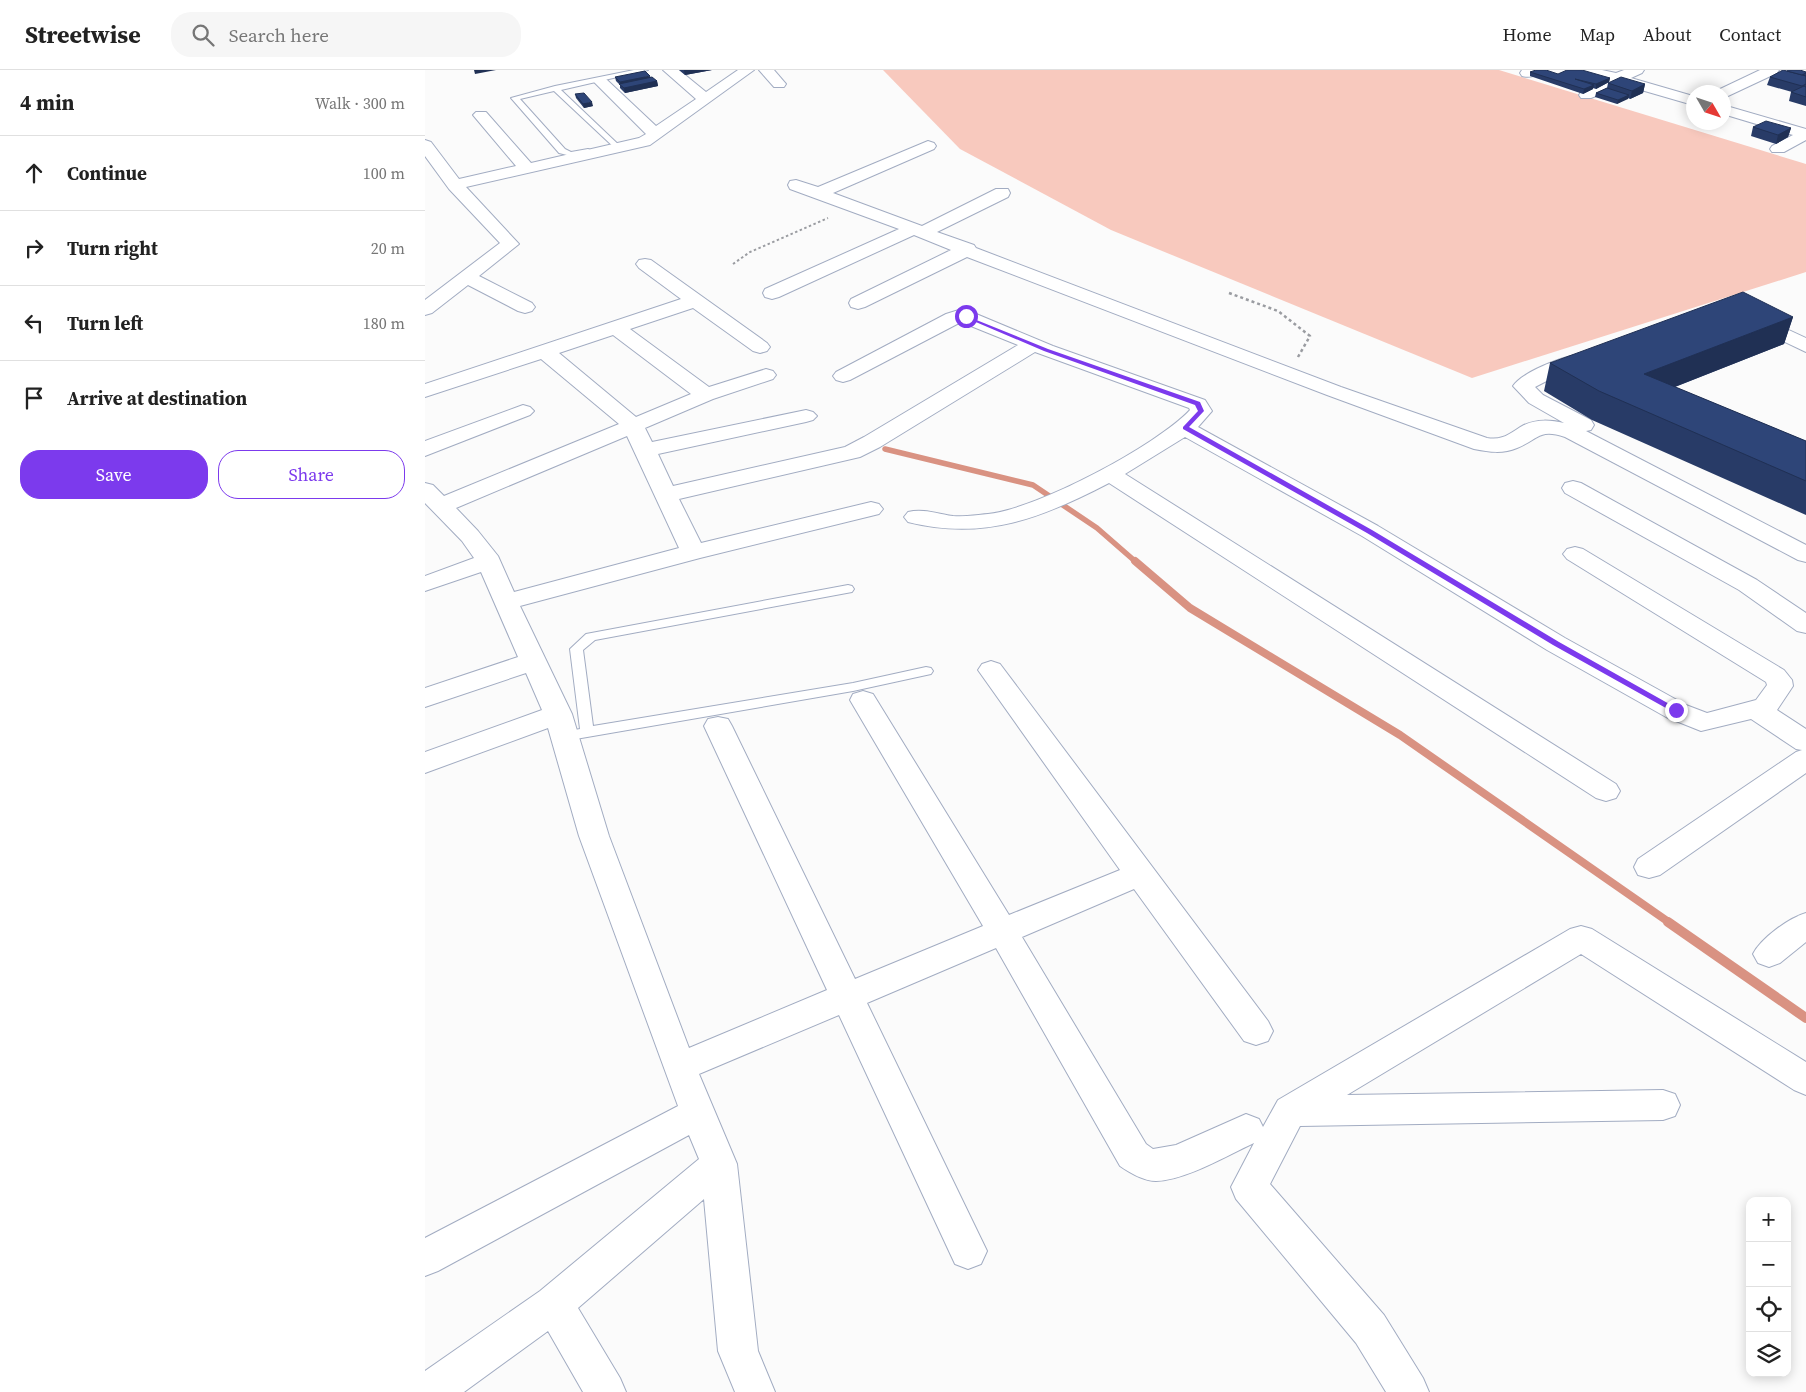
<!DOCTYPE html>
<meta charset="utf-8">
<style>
:root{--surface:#fff;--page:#f6f6f6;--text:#222;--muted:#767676;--line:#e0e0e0;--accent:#7c3aed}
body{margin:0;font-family:"Source Serif 4",serif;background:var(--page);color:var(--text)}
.controls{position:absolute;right:15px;bottom:15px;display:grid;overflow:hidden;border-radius:10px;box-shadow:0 2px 12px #0003}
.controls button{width:45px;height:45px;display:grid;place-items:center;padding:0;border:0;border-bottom:1px solid var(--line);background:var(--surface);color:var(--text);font:25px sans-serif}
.compass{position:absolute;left:1261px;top:15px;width:45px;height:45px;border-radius:50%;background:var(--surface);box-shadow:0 2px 12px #0003;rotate:129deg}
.stop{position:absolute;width:15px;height:15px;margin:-11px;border:4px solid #7c3aed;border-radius:50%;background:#fff}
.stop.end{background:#7c3aed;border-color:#fff;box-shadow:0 1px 5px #0008}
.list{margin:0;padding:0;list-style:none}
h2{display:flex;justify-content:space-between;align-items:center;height:65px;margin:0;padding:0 20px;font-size:21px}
h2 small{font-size:16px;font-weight:400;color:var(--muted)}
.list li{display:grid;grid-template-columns:32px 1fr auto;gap:15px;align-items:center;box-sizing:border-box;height:75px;padding:0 20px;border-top:1px solid var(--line)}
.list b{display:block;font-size:19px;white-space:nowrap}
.list em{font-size:16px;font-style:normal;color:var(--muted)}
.actions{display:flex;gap:10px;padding:15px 20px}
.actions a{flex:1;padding:11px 0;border:1px solid var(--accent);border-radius:20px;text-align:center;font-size:18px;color:var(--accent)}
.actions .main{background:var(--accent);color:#fff}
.icon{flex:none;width:28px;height:28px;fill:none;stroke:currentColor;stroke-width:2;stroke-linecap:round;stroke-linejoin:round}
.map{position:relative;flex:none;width:1381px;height:1322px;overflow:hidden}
header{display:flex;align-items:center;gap:30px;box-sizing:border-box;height:70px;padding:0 25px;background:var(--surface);border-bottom:1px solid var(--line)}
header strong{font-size:24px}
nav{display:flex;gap:28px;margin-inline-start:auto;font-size:18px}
.search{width:350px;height:45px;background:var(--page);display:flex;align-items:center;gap:12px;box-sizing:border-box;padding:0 18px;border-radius:20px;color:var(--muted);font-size:19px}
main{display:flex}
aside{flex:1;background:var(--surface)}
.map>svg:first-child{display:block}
</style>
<header>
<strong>Streetwise</strong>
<div class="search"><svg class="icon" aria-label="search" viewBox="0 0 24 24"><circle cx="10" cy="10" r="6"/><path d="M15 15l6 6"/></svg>Search here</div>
<nav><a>Home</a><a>Map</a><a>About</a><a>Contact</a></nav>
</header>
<main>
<aside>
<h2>4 min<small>Walk · 300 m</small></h2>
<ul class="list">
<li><svg class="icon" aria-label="ahead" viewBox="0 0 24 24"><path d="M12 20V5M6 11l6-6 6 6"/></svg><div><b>Continue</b></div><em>100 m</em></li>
<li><svg class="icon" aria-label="right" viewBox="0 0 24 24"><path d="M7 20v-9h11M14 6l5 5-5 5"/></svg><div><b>Turn right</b></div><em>20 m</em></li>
<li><svg class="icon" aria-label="left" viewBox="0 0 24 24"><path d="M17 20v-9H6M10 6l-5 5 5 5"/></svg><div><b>Turn left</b></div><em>180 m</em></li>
<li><svg class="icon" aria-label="arrive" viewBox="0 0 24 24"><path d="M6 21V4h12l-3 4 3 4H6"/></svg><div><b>Arrive at destination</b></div></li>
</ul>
<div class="actions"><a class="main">Save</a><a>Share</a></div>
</aside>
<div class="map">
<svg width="1381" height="1322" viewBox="0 0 1381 1322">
<rect width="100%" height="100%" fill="#fbfbfb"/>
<!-- green -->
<path fill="#f8c9be" d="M 458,0 L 1074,0 L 1381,94 L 1381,202 L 1047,308 L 686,160 L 535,79 Z"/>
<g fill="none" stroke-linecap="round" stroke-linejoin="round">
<!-- stream-far2 -->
<path stroke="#d99282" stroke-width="5.5" d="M 460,379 L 608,415 L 672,458 L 711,492"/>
<!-- stream-far1 -->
<path stroke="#d99282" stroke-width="8" d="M 710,491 L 765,538 L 975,665 L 1245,853"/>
<!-- stream -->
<path stroke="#d99282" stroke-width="10" d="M 1243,852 L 1381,948"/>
<defs>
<g id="lane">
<path d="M 209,0 L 223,0 L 136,20 L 196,77 L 197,79 L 193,81 L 129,21 L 95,29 L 140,79 L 146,82 L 163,79 L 167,81 L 146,86 L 134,83 L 86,28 L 130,16 Z"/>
<path d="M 423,515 L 427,516 L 429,519 L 427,522 L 170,570 L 158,580 L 168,656 L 428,613 L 501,597 L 506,598 L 508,601 L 506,604 L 428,621 L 139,671 L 134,669 L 132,666 L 134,663 L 155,659 L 145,579 L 161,564 Z"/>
</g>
<g id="street">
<path d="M 238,0 L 254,0 L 281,22 L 313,0 L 329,0 L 225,75 L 41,117 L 94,174 L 54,206 L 107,233 L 110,237 L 107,241 L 100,243 L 93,241 L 43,215 L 7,243 L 0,245 L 0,230 L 75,173 L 24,119 L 0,86 L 0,70 L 6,72 L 34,109 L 91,96 L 48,45 L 51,42 L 61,42 L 106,93 L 214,68 L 221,64 L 169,12 L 171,9 L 181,9 L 231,56 L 271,29 Z"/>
<path d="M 334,0 L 349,0 L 361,14 L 359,17 L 349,17 Z"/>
<path d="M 1097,0 L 1117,0 C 1113,6 1104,8 1097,6 L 1095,3 Z"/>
<path d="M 1153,0 L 1177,0 L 1191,3 L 1199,0 L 1219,0 L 1217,3 L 1206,8 L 1268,26 L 1268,35 L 1199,15 L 1166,28 L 1156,28 L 1154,25 L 1156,22 L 1184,10 L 1155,3 Z"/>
<path d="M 1335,0 L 1354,0 L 1352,3 L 1303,26 L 1298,27 L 1298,22 L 1291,22 L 1293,20 Z"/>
<path d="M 1298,35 L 1381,59 L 1381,70 L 1359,82 L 1347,82 L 1345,79 L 1347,76 L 1368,65 L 1298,44 Z"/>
<path d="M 503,71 L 509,73 L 511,76 L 509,79 L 408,123 L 497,156 L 571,119 L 583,119 L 585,123 L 583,127 L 512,162 L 549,175 L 551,178 L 916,317 L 1062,368 C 1079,371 1086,362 1099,355 C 1113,349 1125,350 1139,353 L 1104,333 L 1088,316 C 1098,301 1150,280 1167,285 L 1170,289 L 1167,293 L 1135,304 L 1110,317 L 1118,325 L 1166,350 L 1169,355 L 1166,360 L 1161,361 L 1381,475 L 1381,492 L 1373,490 L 1140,367 C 1114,358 1114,369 1092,378 C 1078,384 1064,382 1049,379 L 902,325 L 542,187 L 440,237 L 433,239 L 426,237 L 424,233 L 426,229 L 526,180 L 489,165 L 354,227 L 347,229 L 340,227 L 338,223 L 340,219 L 474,159 L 365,119 L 363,115 L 365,111 L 371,110 L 393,117 Z"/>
<path d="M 220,189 L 226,190 L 342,273 L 345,277 L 342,281 L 335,283 L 328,281 L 268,238 L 205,259 L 284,317 L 341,299 L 348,301 L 351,305 L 348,309 L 288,329 L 220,358 L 227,372 L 381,340 L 388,342 L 392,346 L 388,350 L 381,352 L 233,384 L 248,416 L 420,377 L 439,367 L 593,275 L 536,252 L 425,310 L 418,312 L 411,310 L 408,306 L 411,302 L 521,244 L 537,239 L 544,241 L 628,276 L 780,330 L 787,341 L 773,357 L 953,456 L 1140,568 L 1261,635 L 1282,643 L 1331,630 L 1342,615 L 1341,612 L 1142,489 L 1138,484 L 1142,479 L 1150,477 L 1158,479 L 1359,600 L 1367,610 L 1368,616 L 1352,640 L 1381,659 L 1381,703 L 1235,805 L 1224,808 L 1213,805 L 1209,797 L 1213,789 L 1371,682 L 1377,680 L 1371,679 L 1326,649 L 1276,661 L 1241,647 L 1122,580 L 937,466 L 760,367 L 700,404 L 1191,714 L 1195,721 L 1191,728 L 1181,731 L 1171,728 L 684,413 C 617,448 559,471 483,452 L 479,447 L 483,442 C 498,438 513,444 528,446 C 539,447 551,445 563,444 C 612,439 731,376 765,340 L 764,338 L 610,282 L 455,377 L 435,387 L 254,429 L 276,473 L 446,432 L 454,434 L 458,439 L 454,444 L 275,488 L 95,536 L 147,644 L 184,766 L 264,978 L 402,920 L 279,656 L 283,649 L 293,647 L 303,649 L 307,656 L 430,909 L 558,856 L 425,630 L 428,624 L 438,621 L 448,624 L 584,845 L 695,800 L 553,600 L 557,594 L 566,591 L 575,594 L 843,951 L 848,961 L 843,971 L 831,975 L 819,971 L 709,819 L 597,867 L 721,1074 L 728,1079 L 751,1075 L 821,1044 L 834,1049 L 838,1057 L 853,1030 L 1145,859 L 1156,856 L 1167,859 L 1381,992 L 1381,1025 L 1369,1020 L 1156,884 L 922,1025 L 1238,1020 L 1250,1024 L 1255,1035 L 1250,1046 L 1238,1050 L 875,1056 L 845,1114 L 959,1245 L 998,1308 L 1004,1322 L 961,1322 L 931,1273 L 811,1129 L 806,1117 L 829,1073 C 803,1085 759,1111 731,1111 C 719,1111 705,1103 695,1096 L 571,878 L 442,933 L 562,1181 L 556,1194 L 543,1199 L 530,1194 L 414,945 L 274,1004 L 312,1094 L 333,1281 L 350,1322 L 310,1322 L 293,1281 L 279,1129 L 153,1238 L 195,1308 L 201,1322 L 158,1322 L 123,1261 L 39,1322 L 0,1322 L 0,1301 L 115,1221 L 274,1089 L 264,1065 L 13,1201 L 0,1206 L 0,1168 L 253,1036 L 154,766 L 123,658 L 0,703 L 0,682 L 117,640 L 101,603 L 0,637 L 0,618 L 93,587 L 56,502 L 0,521 L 0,506 L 49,488 L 37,471 L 0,433 L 0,413 L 8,415 L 19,426 L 194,354 L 116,289 L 0,327 L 0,314 L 256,229 L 214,198 L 211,194 L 214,190 ZM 188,265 L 266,324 L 211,347 L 134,283 ZM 202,366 L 254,478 L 89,522 L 73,486 L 53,461 L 31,438 Z"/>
<path d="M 1329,244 L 1381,268 L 1381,282 L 1322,254 L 1319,250 L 1322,246 Z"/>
<path d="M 98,335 L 105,337 L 109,341 L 105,345 L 0,386 L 0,371 Z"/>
<path d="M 1148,411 L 1156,413 L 1332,510 L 1381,543 L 1381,563 L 1372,561 L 1314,520 L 1140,423 L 1137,418 L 1140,413 Z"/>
<path d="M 1381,843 L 1381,872 L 1355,893 L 1344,897 L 1333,893 L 1328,884 C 1336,868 1364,848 1381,843 Z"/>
</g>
</defs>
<!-- lane casing -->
<use href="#lane" stroke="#a2acc2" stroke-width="2"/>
<!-- street casing -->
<use href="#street" stroke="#a2acc2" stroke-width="2"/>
<!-- path-far1 -->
<path stroke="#9a9ca1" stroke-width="2" stroke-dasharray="2.5 2.5" stroke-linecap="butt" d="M 308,194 L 325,182 L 403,148"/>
<!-- path -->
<path stroke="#9a9ca1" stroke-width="2.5" stroke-dasharray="3 3" stroke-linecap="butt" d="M 804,223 L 853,241 L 885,266 L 873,287"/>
<!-- lane -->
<use href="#lane" fill="#fff" fill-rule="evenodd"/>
<!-- street -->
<use href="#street" fill="#fff" fill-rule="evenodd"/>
</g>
<!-- wall -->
<g fill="#283b67">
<path d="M 254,0 L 287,0 L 260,5 Z"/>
<path d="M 1362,1 L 1381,2 L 1381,36 L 1364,31 L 1366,22 L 1367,22 L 1342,15 L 1345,7 Z"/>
<path d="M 1105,2 L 1133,4 L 1185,8 L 1184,12 L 1171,19 L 1168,18 L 1168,19 L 1158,24 L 1105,6 Z"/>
<path d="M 190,7 L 225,7 L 232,11 L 233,16 L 200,23 L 195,18 L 195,15 L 191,11 Z"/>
<path d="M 1183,13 L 1220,14 L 1218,23 L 1205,29 L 1203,28 L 1192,34 L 1170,27 L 1171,23 L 1182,18 Z"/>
<path d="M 150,24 L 168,36 L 159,38 L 151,28 Z"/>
<path d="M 1328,57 L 1366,58 L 1363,67 L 1351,74 L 1326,66 Z"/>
<path d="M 1368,247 L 1359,274 L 1250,317 L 1381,371 L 1381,445 L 1167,350 L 1119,321 L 1125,293 Z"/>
</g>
<!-- shaded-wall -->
<g fill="#203054">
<path d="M 49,0 L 71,0 L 50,4 Z"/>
<path d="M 259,0 L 287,0 L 260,5 Z"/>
<path d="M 225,6 L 226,10 L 196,16 L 195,12 Z"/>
<path d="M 1185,8 L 1184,12 L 1171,19 L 1171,14 Z"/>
<path d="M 232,11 L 233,16 L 200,23 L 199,18 Z"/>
<path d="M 1220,14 L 1218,23 L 1205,29 L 1207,21 Z"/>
<path d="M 1169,15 L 1168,19 L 1158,24 L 1159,19 Z"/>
<path d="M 1204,25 L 1203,29 L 1192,34 L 1193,30 Z"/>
<path d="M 167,32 L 168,36 L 159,38 L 158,34 Z"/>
<path d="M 1366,58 L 1363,67 L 1351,74 L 1353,65 Z"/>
<path d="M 1368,247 L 1359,274 L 1211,332 L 1219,304 Z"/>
</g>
<!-- building -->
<g fill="#2e4578" stroke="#203054">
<path d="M 1111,0 L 1121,0 L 1133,4 L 1142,0 L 1157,0 L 1185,8 L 1171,14 L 1150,9 L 1169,15 L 1159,19 L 1105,2 Z"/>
<path d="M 1358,0 L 1381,6 L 1381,14 L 1377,16 L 1345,7 Z"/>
<path d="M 1364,0 L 1375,0 L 1381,2 L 1381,3 L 1377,5 L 1362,1 Z"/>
<path d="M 220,1 L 225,6 L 195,12 L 190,7 Z"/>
<path d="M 227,7 L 232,11 L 199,18 L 194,14 Z"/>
<path d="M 1196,7 L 1220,14 L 1207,21 L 1183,13 Z"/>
<path d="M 1379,16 L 1381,17 L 1381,27 L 1366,22 Z"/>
<path d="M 1182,18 L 1204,25 L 1193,30 L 1171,23 Z"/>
<path d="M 159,23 L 167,32 L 158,34 L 150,24 Z"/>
<path d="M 1341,51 L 1366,58 L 1353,65 L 1328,57 Z"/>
<path d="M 1318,222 L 1368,247 L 1219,304 L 1381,371 L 1381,411 L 1174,321 L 1125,293 Z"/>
</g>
<!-- route -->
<path fill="#7c3aed" d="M 539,245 L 623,279 L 775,332 L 779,341 L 764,357 L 947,460 L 1134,572 L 1255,640 L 1251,643 L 1248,642 L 1128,575 L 942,463 L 758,359 L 758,357 L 773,341 L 770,335 L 619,281 L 539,247 Z"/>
</svg>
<div class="controls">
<button>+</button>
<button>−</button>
<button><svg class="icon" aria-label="locate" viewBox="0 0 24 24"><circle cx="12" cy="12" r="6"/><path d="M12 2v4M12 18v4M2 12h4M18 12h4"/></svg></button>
<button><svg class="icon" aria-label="layers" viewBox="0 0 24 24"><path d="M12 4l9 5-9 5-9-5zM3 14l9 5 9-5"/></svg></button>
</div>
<svg class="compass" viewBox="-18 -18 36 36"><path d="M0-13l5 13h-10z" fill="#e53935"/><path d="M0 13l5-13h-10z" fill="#767676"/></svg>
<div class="stop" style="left:541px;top:246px"></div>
<div class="stop end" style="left:1251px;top:640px"></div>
</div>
</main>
